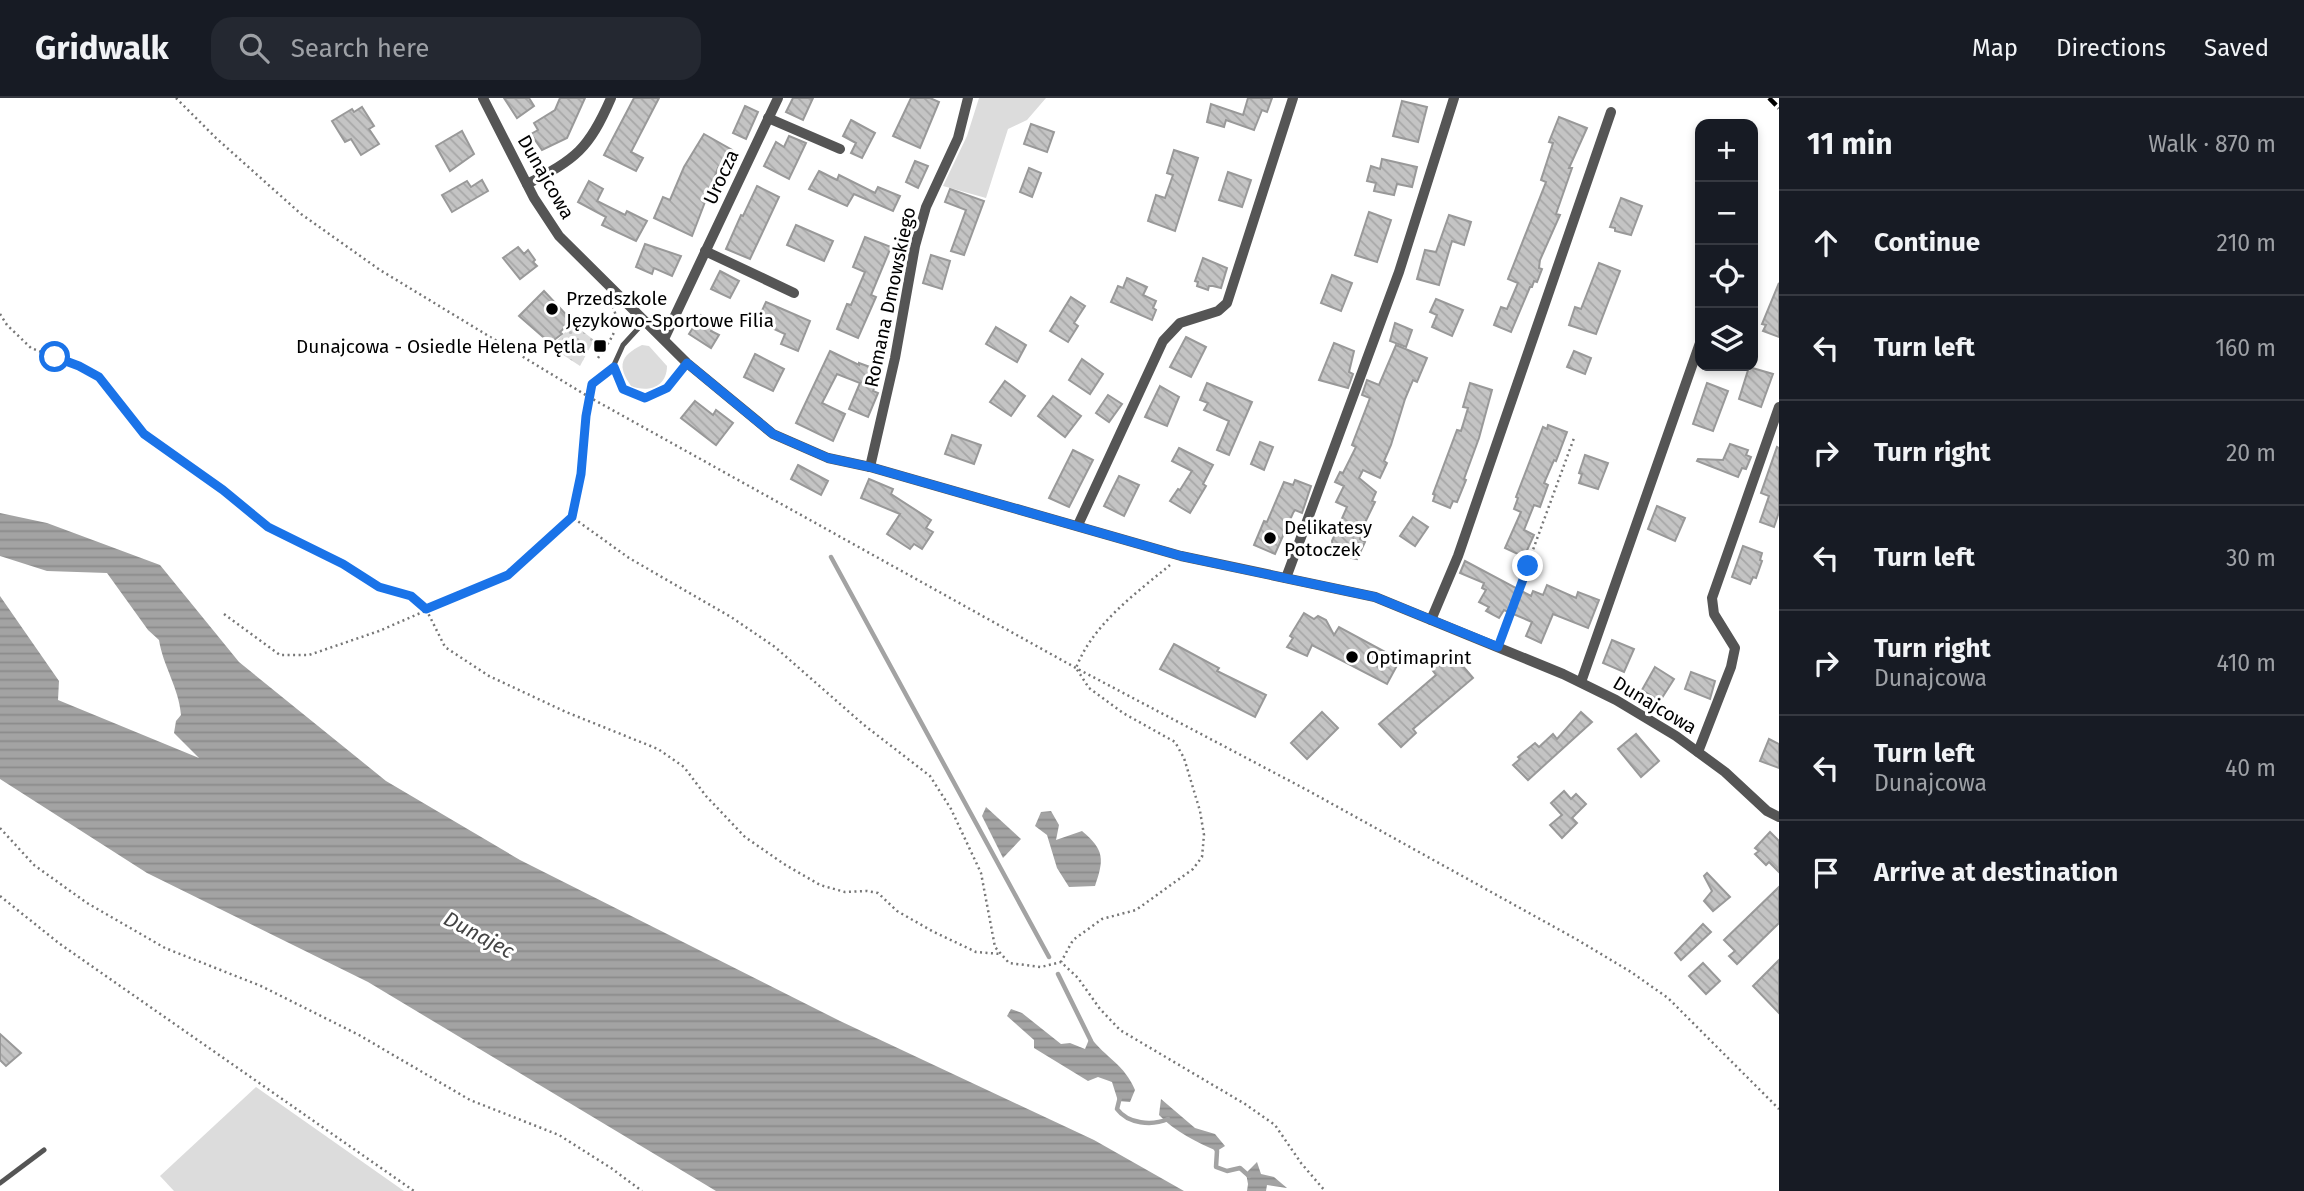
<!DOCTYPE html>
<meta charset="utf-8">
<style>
:root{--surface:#171b24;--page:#242831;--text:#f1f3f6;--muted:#9ea1a6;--line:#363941}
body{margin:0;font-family:"Fira Sans",sans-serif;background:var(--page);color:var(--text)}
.controls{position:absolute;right:21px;top:21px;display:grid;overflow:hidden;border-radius:14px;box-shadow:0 4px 10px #0003}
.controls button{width:63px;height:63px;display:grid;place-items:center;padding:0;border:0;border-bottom:2px solid var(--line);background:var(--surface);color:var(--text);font:35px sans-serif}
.stop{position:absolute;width:21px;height:21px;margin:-16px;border:5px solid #1a73e8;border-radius:50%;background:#fff}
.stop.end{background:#1a73e8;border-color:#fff;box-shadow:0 2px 7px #0008}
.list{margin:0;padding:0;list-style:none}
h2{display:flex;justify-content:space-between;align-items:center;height:91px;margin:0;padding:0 28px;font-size:30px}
h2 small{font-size:23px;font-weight:400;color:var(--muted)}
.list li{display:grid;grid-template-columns:46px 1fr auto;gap:21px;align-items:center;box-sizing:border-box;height:105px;padding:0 28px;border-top:2px solid var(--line)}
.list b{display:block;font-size:26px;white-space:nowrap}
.list p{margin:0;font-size:23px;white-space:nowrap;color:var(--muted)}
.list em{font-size:23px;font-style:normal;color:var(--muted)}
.icon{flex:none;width:38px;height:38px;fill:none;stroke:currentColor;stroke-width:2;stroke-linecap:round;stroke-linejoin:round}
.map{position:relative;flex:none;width:1779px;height:1093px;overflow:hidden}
header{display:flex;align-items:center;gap:42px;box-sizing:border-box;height:98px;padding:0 35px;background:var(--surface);border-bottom:2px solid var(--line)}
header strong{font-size:33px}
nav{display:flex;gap:38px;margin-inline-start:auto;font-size:24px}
.search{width:490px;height:63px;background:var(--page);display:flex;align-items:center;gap:18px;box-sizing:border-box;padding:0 24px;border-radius:21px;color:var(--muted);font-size:26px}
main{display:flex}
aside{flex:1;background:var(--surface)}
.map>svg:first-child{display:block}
</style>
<header>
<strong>Gridwalk</strong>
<div class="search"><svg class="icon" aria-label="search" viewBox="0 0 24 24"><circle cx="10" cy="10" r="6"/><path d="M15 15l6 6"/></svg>Search here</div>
<nav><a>Map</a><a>Directions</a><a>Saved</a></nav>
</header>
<main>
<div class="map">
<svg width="1779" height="1093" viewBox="0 0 1779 1093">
<defs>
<pattern id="park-dots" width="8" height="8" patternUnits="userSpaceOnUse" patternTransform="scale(1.75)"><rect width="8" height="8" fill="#dcdcdc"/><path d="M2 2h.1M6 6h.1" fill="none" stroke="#bbb" stroke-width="1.8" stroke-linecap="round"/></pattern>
<pattern id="water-rules" width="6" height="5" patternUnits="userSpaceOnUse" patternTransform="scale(1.75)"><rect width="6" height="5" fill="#a3a3a3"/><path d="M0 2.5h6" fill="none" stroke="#8b8b8b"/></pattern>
<pattern id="building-back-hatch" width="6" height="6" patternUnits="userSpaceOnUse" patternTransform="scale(1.75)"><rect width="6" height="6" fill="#c4c4c4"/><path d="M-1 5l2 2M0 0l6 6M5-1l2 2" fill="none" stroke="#a7a7a7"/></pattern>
</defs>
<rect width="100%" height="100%" fill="#fff"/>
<!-- grass -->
<g fill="#dcdcdc">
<path d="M 979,0 L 1046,0 L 1027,22 L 1008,31 L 986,100 L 943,88 L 967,38 Z"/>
<path d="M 642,247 L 649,248 L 667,268 C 667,289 648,295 631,288 C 617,268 620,258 642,247 Z"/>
<path d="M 256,989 L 404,1093 L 174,1093 L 160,1078 Z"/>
</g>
<!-- park -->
<path fill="url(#park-dots)" d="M 573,226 L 594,242 L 580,268 L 551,249 Z"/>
<!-- water -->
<g fill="url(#water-rules)">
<path d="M 0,415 L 47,425 L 160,467 L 239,564 L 386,683 L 520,762 L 840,923 L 1094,1042 L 1184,1093 L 716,1093 L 368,884 L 147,775 L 0,681 L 0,498 L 59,583 L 58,602 L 199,660 L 174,635 L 176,623 L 181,617 C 179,590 163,568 159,542 L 148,532 L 107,475 L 47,473 L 0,458 Z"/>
<path d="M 986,709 L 1021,741 L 1003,760 L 982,718 Z"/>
<path d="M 1051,713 L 1059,727 L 1056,742 L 1082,733 C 1105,752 1104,762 1095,788 L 1069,789 L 1057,770 L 1047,737 L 1035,728 L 1041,714 Z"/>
<path d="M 1011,911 L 1022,915 L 1061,946 L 1070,945 L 1085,951 L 1090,939 C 1106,960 1125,967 1135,992 L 1130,1004 L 1118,1003 L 1112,984 L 1098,979 L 1088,983 L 1034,950 L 1034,942 L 1007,918 Z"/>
<path d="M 1161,1001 L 1195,1030 L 1215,1036 L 1225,1048 L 1217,1053 C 1198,1045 1174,1033 1159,1017 Z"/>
<path d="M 1257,1064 L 1261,1076 L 1274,1079 L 1287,1090 L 1267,1087 L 1266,1093 L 1247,1093 L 1248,1086 L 1246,1075 Z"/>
</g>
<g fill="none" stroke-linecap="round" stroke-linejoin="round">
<!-- stream -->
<g stroke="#a3a3a3" stroke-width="4.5">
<path d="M 831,459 L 1049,859"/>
<path d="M 1058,876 L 1091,943"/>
<path d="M 1120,999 L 1117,1011 C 1128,1026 1152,1028 1168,1021"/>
<path d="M 1215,1049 L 1217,1053 L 1216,1069 L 1227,1073 L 1240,1070 L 1249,1078"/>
</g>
</g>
<!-- building -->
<g fill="url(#building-back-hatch)" stroke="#999" stroke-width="2">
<path d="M 504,0 L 529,0 L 534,8 L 517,20 Z"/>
<path d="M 560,0 L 585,0 L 567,40 L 542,52 L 531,36 L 538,32 L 534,25 L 555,12 Z"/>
<path d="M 634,0 L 659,0 L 631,54 L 643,60 L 636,73 L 604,57 Z"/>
<path d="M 793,0 L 813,0 L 803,22 L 786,14 Z"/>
<path d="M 911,0 L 930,0 L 939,4 L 920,50 L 893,38 Z"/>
<path d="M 1248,0 L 1272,0 L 1267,14 L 1262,12 L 1254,32 L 1226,22 L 1224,29 L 1207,24 L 1211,6 L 1243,17 Z"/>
<path d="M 1402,3 L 1427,9 L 1418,44 L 1393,38 Z"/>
<path d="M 745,8 L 758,14 L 746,41 L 733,35 Z"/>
<path d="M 362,9 L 374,28 L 369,31 L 379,46 L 361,57 L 351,41 L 345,44 L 332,23 L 352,11 L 354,14 Z"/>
<path d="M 1559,19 L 1587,30 L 1569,70 L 1572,70 L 1556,116 L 1560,117 L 1540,162 L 1539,170 L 1542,171 L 1537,184 L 1534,183 L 1532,189 L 1530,189 L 1511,234 L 1494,227 L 1501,209 L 1507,211 L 1518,185 L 1508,181 L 1546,84 L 1541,82 L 1553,45 L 1549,44 Z"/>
<path d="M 851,22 L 875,35 L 862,60 L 851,55 L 856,45 L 843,38 Z"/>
<path d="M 1031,26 L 1054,34 L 1047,54 L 1024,46 Z"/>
<path d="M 462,33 L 474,56 L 450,73 L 436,48 Z"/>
<path d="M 704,36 L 732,52 L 722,72 L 718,70 L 692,138 L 654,120 L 663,99 L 670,102 L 684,69 Z"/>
<path d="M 789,38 L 806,45 L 789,81 L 764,68 L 776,44 L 784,49 Z"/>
<path d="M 1174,52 L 1198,60 L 1175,133 L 1148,123 L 1156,97 L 1165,100 L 1173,77 L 1167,75 Z"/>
<path d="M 1382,61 L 1417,69 L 1412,89 L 1397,86 L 1394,97 L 1374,93 L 1376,85 L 1367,83 L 1371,68 L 1380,71 Z"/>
<path d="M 915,63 L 928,68 L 918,90 L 906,84 Z"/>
<path d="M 1029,70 L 1041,75 L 1032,99 L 1020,94 Z"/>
<path d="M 819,73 L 837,82 L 839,77 L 875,95 L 878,89 L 900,98 L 893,113 L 854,96 L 847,108 L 809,91 Z"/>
<path d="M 1228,74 L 1251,82 L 1242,109 L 1219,102 Z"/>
<path d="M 482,82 L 488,93 L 452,114 L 442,97 L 467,83 L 471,89 Z"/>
<path d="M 589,83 L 603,91 L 597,103 L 625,117 L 627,113 L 647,123 L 636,143 L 602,127 L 606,119 L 578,104 Z"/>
<path d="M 757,88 L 779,99 L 750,161 L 726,151 L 741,117 L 743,118 Z"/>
<path d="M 950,91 L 984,103 L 964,157 L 951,153 L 966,112 L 945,104 Z"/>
<path d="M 1621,100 L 1642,108 L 1631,137 L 1615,133 L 1615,130 L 1610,129 Z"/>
<path d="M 1369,114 L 1391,122 L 1377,164 L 1355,157 Z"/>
<path d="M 1449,117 L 1471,124 L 1464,147 L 1452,143 L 1439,187 L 1417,181 L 1425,152 L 1436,154 Z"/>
<path d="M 796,127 L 833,143 L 824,163 L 787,147 Z"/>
<path d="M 865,139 L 891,149 L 871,197 L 876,199 L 858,240 L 837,231 L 847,206 L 851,207 L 865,174 L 853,169 Z"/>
<path d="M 645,146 L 681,158 L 672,178 L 654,170 L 652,176 L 636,169 Z"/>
<path d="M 518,149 L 524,156 L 528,152 L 535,162 L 533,164 L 537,168 L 520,181 L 503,160 Z"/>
<path d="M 931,157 L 950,163 L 942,191 L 923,185 Z"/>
<path d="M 1203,160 L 1227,170 L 1221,190 L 1213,188 L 1209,188 L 1208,192 L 1197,188 L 1198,184 L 1195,183 Z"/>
<path d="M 1599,165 L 1620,173 L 1596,236 L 1569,227 L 1575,209 L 1581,211 Z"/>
<path d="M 720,173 L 739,183 L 730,200 L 711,191 Z"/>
<path d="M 1332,177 L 1352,185 L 1341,213 L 1321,205 Z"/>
<path d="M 1127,180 L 1147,189 L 1143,197 L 1156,203 L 1153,210 L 1156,212 L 1152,222 L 1111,204 L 1118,188 L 1123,190 Z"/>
<path d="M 1779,185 L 1779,239 L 1763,233 L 1766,227 L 1762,226 Z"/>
<path d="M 544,193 L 572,223 L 560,234 L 562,236 L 550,245 L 519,218 Z"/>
<path d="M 1071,199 L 1085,208 L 1074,225 L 1078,228 L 1068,244 L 1050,233 Z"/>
<path d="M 1436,201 L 1463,212 L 1452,238 L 1432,229 L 1437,217 L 1430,214 Z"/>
<path d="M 766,204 L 810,223 L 798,253 L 781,246 L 785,236 L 757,223 Z"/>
<path d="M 701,217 L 715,225 L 711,233 L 719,237 L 711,250 L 689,236 Z"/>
<path d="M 1395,225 L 1412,232 L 1406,249 L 1390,243 Z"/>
<path d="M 996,229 L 1026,247 L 1017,264 L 986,246 Z"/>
<path d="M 1186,239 L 1206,249 L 1191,279 L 1170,269 Z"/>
<path d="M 1334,245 L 1354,253 L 1349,274 L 1353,276 L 1348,290 L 1319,282 Z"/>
<path d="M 1396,247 L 1427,260 L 1417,284 L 1413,282 L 1405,301 L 1391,347 L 1384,363 L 1387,365 L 1380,380 L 1363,372 L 1359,380 L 1376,394 L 1372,403 L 1375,404 L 1359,437 L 1361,438 L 1360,441 L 1365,444 L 1357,461 L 1352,460 L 1333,451 L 1332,443 L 1347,409 L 1336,404 L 1344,388 L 1335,384 L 1340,374 L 1343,375 L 1356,349 L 1352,347 L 1370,300 L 1362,297 L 1367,282 L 1379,287 Z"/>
<path d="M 830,253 L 859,267 L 859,265 L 881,273 L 873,293 L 878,295 L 868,319 L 849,311 L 860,285 L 837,276 L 822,305 L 845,316 L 833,343 L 796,325 Z"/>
<path d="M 1574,253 L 1591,260 L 1585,276 L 1567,269 Z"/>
<path d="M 755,256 L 784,271 L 773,293 L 744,279 Z"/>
<path d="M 1082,261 L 1103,276 L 1090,296 L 1069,282 Z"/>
<path d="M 1749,269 L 1773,276 L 1761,309 L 1739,301 Z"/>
<path d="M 1005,283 L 1025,298 L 1011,318 L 990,304 Z"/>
<path d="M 1207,285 L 1252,304 L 1229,357 L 1217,352 L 1229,323 L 1204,312 L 1208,305 L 1200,302 Z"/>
<path d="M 1470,285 L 1492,292 L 1479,340 L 1464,381 L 1466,382 L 1457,404 L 1453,403 L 1450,410 L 1433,403 L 1435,397 L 1433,396 L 1457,332 L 1461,333 L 1468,310 L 1463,309 Z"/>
<path d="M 1707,285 L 1728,293 L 1713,333 L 1693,326 Z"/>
<path d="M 1160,288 L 1179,299 L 1167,328 L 1145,319 Z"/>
<path d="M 1108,297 L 1122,306 L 1109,324 L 1096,315 Z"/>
<path d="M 1053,298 L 1081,318 L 1065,339 L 1038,318 Z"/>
<path d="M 695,303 L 713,317 L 716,312 L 733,325 L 716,347 L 681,320 Z"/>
<path d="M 1548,327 L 1567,334 L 1556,363 L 1554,362 L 1544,385 L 1548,387 L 1540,409 L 1534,407 L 1524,432 L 1534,437 L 1524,459 L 1505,450 L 1521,414 L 1514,411 L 1518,400 L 1516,399 L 1543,329 L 1547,331 Z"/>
<path d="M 952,337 L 981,347 L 974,366 L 945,356 Z"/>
<path d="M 1260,344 L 1273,349 L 1264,372 L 1251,366 Z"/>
<path d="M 1730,346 L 1748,352 L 1746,357 L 1751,359 L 1746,371 L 1742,370 L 1738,379 L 1697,363 L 1698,361 L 1723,362 Z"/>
<path d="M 1777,349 L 1779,350 L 1779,414 L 1774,429 L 1760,424 L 1769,398 L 1761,395 Z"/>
<path d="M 1179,350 L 1213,367 L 1203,386 L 1206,388 L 1190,415 L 1170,403 L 1178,391 L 1180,392 L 1192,373 L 1172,363 Z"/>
<path d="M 1073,352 L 1093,362 L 1069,409 L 1049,400 Z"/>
<path d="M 1585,357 L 1608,365 L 1598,391 L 1579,385 L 1582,376 L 1579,375 Z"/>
<path d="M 798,367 L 828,383 L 821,397 L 791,381 Z"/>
<path d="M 1119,378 L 1139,387 L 1124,418 L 1104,408 Z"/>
<path d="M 869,381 L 893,391 L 891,396 L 931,422 L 926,430 L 933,434 L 922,451 L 914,446 L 910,451 L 887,436 L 900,416 L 861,400 Z"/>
<path d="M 1295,382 L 1311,388 L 1302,415 L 1295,412 L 1293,415 L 1275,456 L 1254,447 L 1264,423 L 1267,424 L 1284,384 L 1293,387 Z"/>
<path d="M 1657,408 L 1685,420 L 1675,443 L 1648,431 Z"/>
<path d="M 1413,419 L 1428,429 L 1415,448 L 1400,438 Z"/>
<path d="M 1743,448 L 1762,455 L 1760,462 L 1762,463 L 1756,480 L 1753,479 L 1750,486 L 1732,479 Z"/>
<path d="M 1465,463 L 1531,498 L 1533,493 L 1543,497 L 1547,487 L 1576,500 L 1578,494 L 1599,502 L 1588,530 L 1553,516 L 1541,545 L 1526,538 L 1532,524 L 1504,512 L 1499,520 L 1486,513 L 1489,509 L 1479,504 L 1486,492 L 1482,490 L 1484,485 L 1460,475 Z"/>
<path d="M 1304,515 L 1314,521 L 1318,518 L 1326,522 L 1334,537 L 1339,529 L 1400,562 L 1387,586 L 1312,547 L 1307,558 L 1287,549 L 1293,540 L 1290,538 Z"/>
<path d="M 1612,542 L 1634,551 L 1624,574 L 1603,565 Z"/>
<path d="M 1174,546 L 1219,570 L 1217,573 L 1266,597 L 1255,619 L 1160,571 Z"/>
<path d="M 1449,552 L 1473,580 L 1413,631 L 1416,635 L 1401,649 L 1379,626 L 1436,577 L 1430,569 Z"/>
<path d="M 1655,569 L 1674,581 L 1660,603 L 1642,592 Z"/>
<path d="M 1691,574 L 1715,583 L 1710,601 L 1685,591 Z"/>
<path d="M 1322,614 L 1338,630 L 1307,661 L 1291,645 Z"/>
<path d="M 1581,614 L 1592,624 L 1528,682 L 1513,667 L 1520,661 L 1518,659 L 1535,645 L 1539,649 L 1553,636 L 1557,641 Z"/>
<path d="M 1636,636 L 1659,663 L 1641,679 L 1618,651 Z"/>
<path d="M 1769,641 L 1779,646 L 1779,670 L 1760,663 Z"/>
<path d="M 1564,693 L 1571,701 L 1576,696 L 1586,706 L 1572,720 L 1577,725 L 1562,740 L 1550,727 L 1562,717 L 1551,705 Z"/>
<path d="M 1770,734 L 1779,743 L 1779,774 L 1769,764 L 1766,767 L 1755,756 L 1759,753 L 1755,750 Z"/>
<path d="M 1707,775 L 1730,799 L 1713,813 L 1704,803 L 1712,793 L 1704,778 Z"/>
<path d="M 1779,789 L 1779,825 L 1737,866 L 1729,858 L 1735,853 L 1724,842 Z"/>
<path d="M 1703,826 L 1711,834 L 1681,862 L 1675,855 Z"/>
<path d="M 1779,862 L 1779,915 L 1753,888 Z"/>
<path d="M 1703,865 L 1720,883 L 1706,896 L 1689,878 Z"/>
<path d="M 0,936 L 21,955 L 6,968 L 0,962 Z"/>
</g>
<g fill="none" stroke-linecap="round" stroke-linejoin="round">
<!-- path -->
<g stroke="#777" stroke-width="2.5" stroke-dasharray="2 3.5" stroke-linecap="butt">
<path d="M 176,0 L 216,40 L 301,116 L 380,172 L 589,299 L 1076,570 L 1307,692 L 1576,841 L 1631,874 L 1668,900 L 1779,1011"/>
<path d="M 0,216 L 7,227 L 31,250 L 79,268 L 99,279 L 144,336 L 223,392 L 268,429 L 343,466 L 379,489 L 411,498 L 426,511 L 445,549 L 489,578 L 566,614 L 658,651 L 684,669 L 706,698 L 745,739 L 784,766 L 820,787 L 845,794 L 867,793 L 878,795 L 897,813 L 932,833 L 976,854 L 1001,856"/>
<path d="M 598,260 C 608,245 623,229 613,210"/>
<path d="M 605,275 L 592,286 L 586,318 L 581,376 L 572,419 L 629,460 L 731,519 L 775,549 L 864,627 L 930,678 L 951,711 L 981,775 L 995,849 L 1009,865 L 1041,869 L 1061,864"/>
<path d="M 1170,467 C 1135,496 1093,526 1076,570 L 1089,590 L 1123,615 L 1175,644 L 1184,660 L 1200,713 L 1204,737 L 1202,759 L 1193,771 L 1136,812 L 1102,821 L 1073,842 L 1061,864 L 1078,880 L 1100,911 L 1120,932 L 1245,1006 L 1275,1027 L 1301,1065 L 1325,1093"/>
<path d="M 224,516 L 280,557 L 309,557 L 379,533 L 508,477 L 572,419"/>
<path d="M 1501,539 L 1574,340"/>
<path d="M 0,730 L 34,767 L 87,805 L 165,850 L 261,888 L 359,937 L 470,1002 L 559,1037 L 611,1070 L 642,1093"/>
<path d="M 0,798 L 60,846 L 414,1093"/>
</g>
<!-- lane -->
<g stroke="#555" stroke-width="5">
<path d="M 645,223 L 623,247 L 613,269 L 623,291 L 645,300 L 667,291 L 687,265"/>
<path d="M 0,1085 L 44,1052"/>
</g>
<!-- street -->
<g stroke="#555" stroke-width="10">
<path d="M 483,0 L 534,100 L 559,138 L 687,265 L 773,336 L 828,360 L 870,369 L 1181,458 L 1375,499 L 1563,576 L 1616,602 L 1676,638 L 1725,674 L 1767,713 L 1779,719"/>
<path d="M 768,20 L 840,51"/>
<path d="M 527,86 C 576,61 589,51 611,0"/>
<path d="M 705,153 L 794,195"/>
<path d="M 664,241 L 778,0"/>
<path d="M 870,369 L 895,260 L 915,148 L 926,109 L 958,40 L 968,0"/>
<path d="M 1078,427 L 1163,243 L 1180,225 L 1218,213 L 1227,205 L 1293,0"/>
<path d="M 1286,480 L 1399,174 L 1454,0"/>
<path d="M 1431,522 L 1458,458 L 1611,14"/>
<path d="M 1581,584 L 1700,245"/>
<path d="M 1698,654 L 1731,569 L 1735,550 L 1714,516 L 1712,500 L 1779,309"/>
</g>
<!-- rail -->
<path stroke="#000" stroke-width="4.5" stroke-dasharray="10 3.5 2 3.5" stroke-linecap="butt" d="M 1769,0 L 1779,10"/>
</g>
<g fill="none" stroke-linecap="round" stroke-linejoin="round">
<!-- route -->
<path stroke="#1a73e8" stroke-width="9" d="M 55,259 L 79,268 L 99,279 L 144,336 L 223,392 L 268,429 L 343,466 L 379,489 L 411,498 L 426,511 L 508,477 L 572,419 L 581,376 L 586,318 L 592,286 L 614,269 L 623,291 L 645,300 L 667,290 L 687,265 L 773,336 L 828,360 L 870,369 L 1181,458 L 1375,499 L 1498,549 L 1528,468"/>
</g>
<!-- markers -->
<g fill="#000" stroke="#fff" stroke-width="2.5">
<circle cx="552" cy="211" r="7"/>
<rect x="593" y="241" width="14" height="14" rx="3.5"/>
<circle cx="1270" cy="440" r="7"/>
<circle cx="1352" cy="559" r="7"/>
</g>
<g text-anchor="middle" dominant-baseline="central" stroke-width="6" stroke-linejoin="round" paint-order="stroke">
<!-- street labels -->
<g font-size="19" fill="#000" stroke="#fff">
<text transform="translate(546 79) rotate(60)">Dunajcowa</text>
<text transform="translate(721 79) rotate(-65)">Urocza</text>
<text transform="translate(890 199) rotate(-78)">Romana Dmowskiego</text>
<text transform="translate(1655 607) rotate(31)">Dunajcowa</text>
</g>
<!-- poi labels -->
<g font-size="19" fill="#000" stroke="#fff" text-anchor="start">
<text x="566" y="200">Przedszkole<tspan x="566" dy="22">Językowo-Sportowe Filia</tspan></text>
<text x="586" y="248" text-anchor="end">Dunajcowa - Osiedle Helena Pętla</text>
<text x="1284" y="429">Delikatesy<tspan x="1284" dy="22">Potoczek</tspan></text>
<text x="1366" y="559">Optimaprint</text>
</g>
<!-- water labels -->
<g font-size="21" font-style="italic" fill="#444" stroke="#fff">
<text transform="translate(479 837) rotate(28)">Dunajec</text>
</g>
</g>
</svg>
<div class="controls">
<button>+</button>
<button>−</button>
<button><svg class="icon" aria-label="locate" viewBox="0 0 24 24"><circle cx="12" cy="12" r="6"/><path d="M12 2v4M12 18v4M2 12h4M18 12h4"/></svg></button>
<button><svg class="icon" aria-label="layers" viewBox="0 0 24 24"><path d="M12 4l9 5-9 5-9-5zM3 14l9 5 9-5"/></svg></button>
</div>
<div class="stop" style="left:55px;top:259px"></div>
<div class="stop end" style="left:1528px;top:468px"></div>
</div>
<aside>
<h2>11 min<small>Walk · 870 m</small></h2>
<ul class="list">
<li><svg class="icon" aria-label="ahead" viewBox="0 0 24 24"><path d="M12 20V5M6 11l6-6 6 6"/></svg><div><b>Continue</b></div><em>210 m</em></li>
<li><svg class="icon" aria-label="left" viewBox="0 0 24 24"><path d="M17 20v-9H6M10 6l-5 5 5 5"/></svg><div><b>Turn left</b></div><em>160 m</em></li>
<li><svg class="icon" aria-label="right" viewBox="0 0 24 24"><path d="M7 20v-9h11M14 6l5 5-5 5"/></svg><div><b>Turn right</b></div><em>20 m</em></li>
<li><svg class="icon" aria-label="left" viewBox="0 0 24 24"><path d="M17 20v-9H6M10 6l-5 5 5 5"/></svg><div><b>Turn left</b></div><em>30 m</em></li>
<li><svg class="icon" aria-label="right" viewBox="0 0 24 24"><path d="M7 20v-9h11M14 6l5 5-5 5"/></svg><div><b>Turn right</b><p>Dunajcowa</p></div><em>410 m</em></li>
<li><svg class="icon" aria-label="left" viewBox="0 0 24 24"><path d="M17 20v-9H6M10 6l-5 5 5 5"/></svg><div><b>Turn left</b><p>Dunajcowa</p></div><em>40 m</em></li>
<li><svg class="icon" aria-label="arrive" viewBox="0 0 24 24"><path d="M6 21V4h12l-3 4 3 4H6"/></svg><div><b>Arrive at destination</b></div></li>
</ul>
</aside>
</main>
